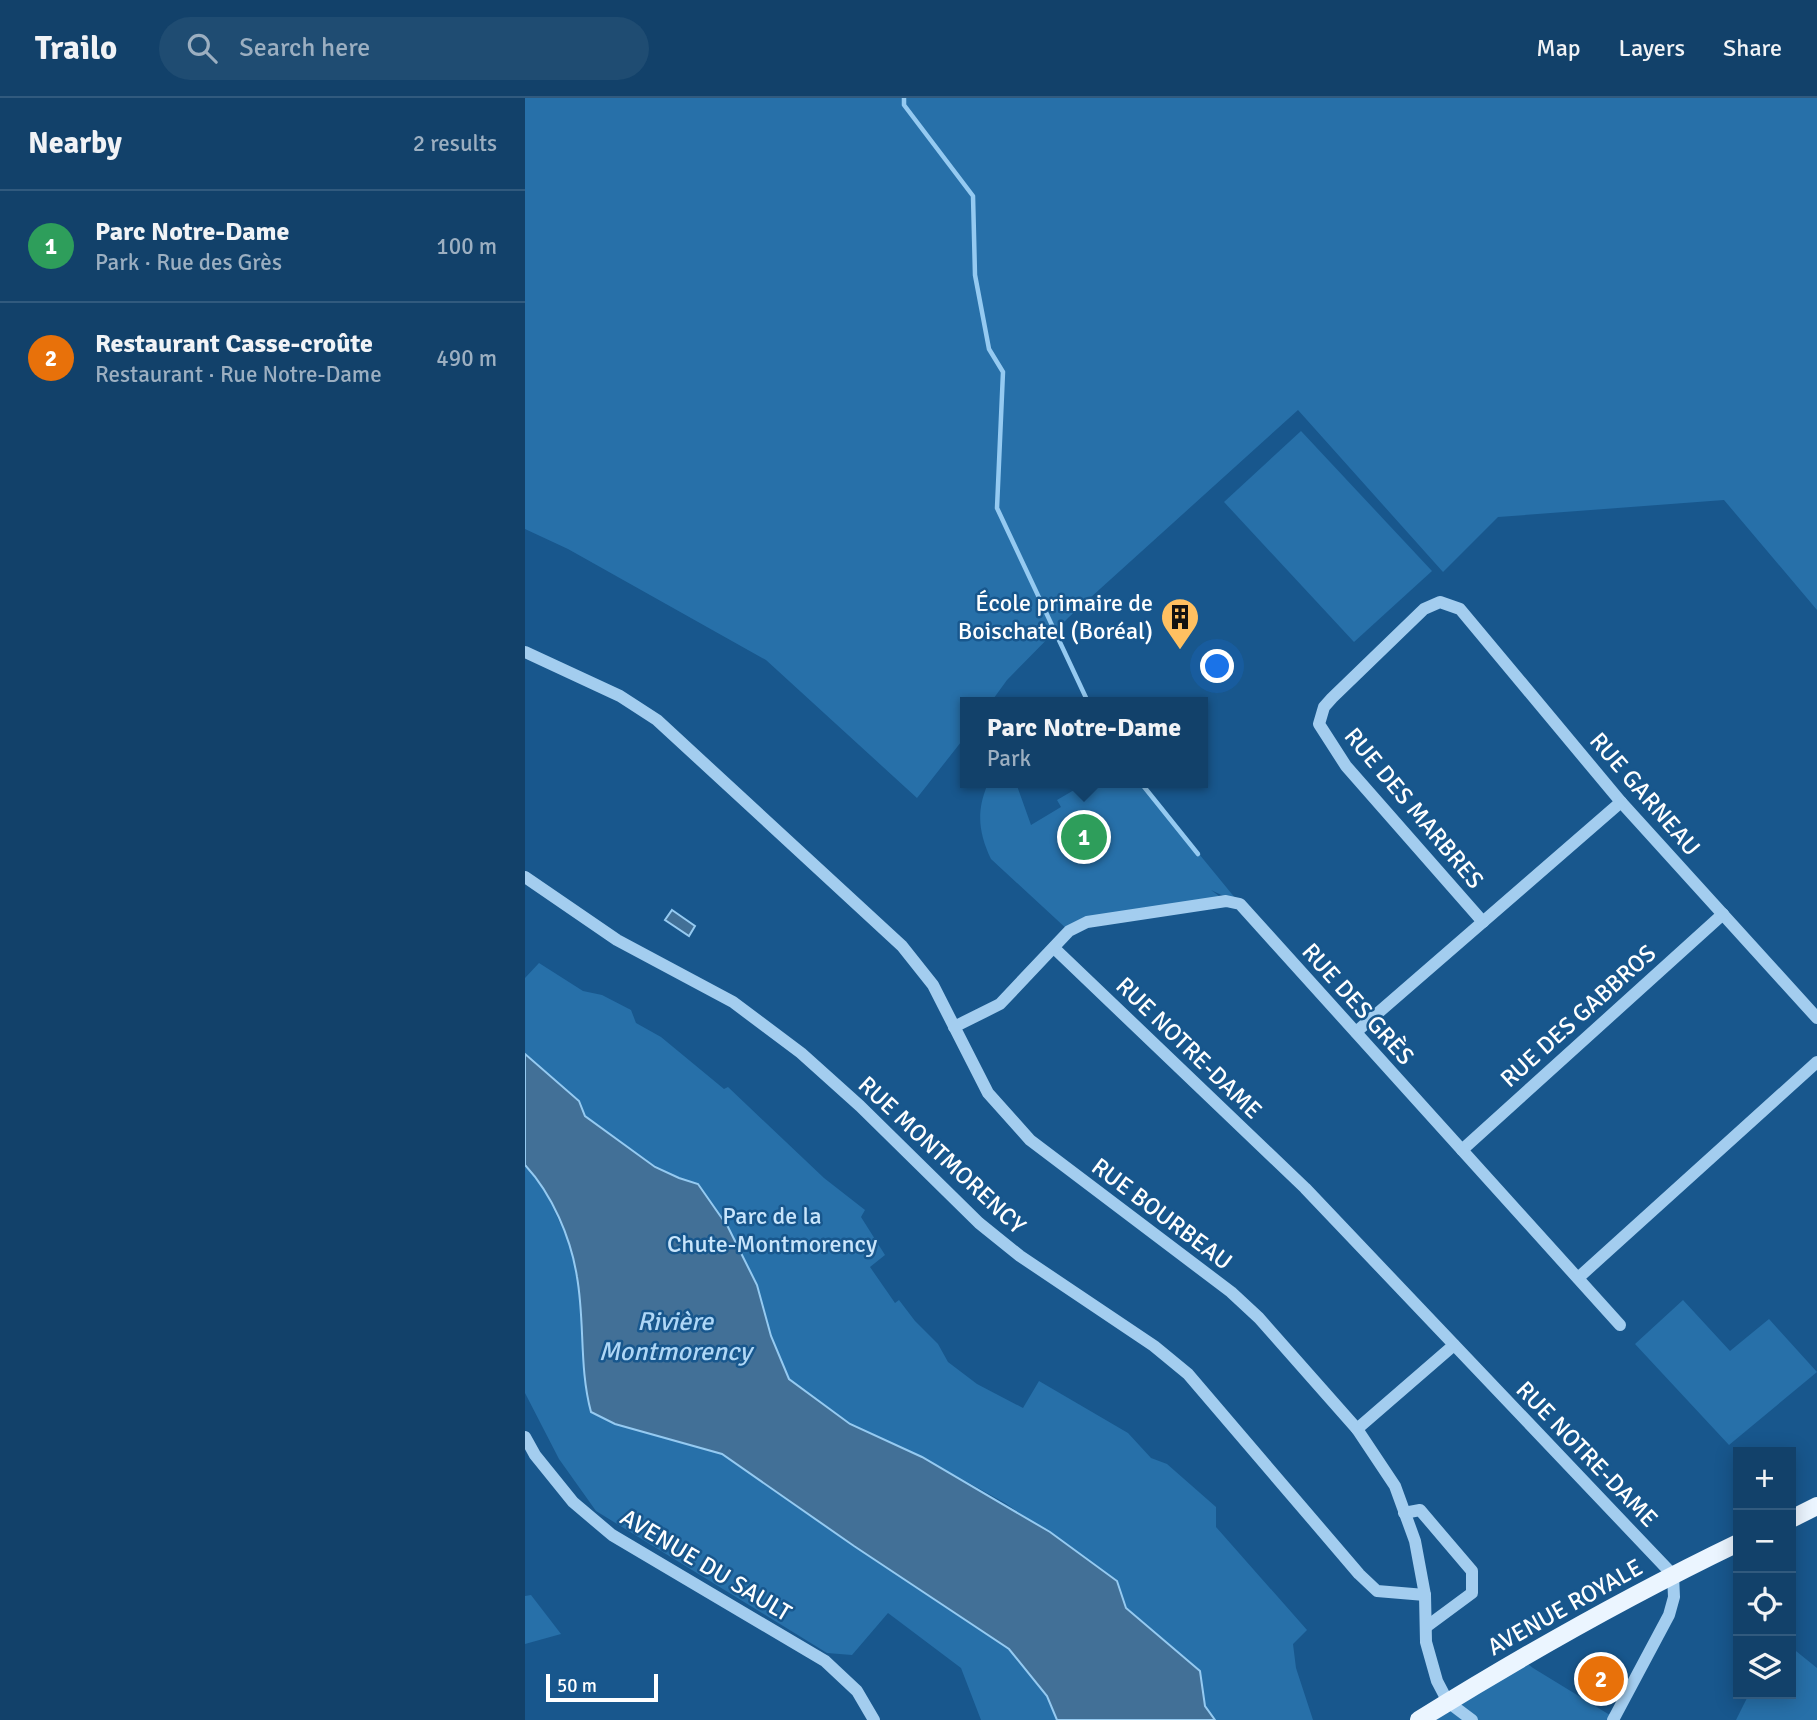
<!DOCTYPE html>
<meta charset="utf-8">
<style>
:root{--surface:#12416a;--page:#1f4c72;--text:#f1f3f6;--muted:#9cafc1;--line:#315a7e;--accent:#d6ab8b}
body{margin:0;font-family:Signika,sans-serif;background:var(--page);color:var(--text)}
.controls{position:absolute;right:21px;bottom:21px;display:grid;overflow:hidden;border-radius:0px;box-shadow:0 4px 18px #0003}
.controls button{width:63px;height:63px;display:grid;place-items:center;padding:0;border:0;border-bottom:2px solid var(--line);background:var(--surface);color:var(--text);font:35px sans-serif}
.scale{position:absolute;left:21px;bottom:18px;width:112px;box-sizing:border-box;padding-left:7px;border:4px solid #fff;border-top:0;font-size:19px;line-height:24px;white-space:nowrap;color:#fff;-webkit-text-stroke:5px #18578d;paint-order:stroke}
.you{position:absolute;left:693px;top:569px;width:24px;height:24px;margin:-18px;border:5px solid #fff;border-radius:50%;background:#1a73e8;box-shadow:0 0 0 10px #1a73e833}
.badge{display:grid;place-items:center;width:46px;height:46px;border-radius:50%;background:var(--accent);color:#fff;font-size:23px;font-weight:700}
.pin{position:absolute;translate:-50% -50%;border:4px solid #fff;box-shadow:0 2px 7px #0006}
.popup{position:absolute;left:435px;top:599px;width:248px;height:91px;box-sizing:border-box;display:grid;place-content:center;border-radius:0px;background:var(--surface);filter:drop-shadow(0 2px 5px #0005);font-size:23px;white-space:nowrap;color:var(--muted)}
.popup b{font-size:26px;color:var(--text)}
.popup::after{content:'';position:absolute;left:50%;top:100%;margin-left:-14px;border:14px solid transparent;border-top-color:var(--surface)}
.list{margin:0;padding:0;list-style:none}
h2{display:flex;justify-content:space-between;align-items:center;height:91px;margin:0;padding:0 28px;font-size:30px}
h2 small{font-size:23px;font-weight:400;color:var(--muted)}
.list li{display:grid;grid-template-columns:46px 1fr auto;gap:21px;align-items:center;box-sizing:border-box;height:112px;padding:0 28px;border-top:2px solid var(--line)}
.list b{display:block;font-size:26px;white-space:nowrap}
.list p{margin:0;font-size:23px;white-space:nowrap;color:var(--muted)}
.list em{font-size:23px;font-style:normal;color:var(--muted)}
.icon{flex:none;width:38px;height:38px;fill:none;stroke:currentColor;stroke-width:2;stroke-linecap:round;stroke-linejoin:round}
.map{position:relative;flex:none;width:1292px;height:1622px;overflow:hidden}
header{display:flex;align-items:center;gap:42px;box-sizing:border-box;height:98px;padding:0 35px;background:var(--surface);border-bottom:2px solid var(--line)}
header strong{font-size:33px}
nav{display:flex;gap:38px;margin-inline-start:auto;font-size:24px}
.search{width:490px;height:63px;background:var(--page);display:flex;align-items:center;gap:18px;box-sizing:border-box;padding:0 24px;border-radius:38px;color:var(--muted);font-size:26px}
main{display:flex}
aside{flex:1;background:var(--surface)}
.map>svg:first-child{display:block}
</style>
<header>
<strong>Trailo</strong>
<div class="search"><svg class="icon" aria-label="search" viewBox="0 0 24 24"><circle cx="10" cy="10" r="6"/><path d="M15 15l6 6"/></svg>Search here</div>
<nav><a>Map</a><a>Layers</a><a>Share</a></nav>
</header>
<main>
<aside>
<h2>Nearby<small>2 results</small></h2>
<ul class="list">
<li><span class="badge" style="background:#2e9e5b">1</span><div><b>Parc Notre-Dame</b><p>Park · Rue des Grès</p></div><em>100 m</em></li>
<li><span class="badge" style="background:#e8710a">2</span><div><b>Restaurant Casse-croûte</b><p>Restaurant · Rue Notre-Dame</p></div><em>490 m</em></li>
</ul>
</aside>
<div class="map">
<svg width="1292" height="1622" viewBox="0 0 1292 1622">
<rect width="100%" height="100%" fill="#18578d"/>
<!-- green -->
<g fill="#2770a9">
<path d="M 0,0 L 1292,0 L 1292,512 L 1199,402 L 973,419 L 918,474 L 773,312 L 544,519 L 482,582 L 466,604 L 440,604 L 440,639 L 392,700 L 241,562 L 43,451 L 0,431 Z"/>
<path d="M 776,333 L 907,473 L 829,544 L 699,404 Z"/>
<path d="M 474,685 L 491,685 L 506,727 L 536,709 L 532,702 L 561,685 L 616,685 L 715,806 L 686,792 L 701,803 L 544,833 L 466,761 C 454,736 451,714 462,688 Z"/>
<path d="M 14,865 L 58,893 L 77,897 L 106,912 L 111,925 L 136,939 L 199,991 L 203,989 L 299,1080 L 340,1112 L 336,1119 L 360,1157 L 345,1169 L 370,1205 L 374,1202 L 390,1223 L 413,1246 L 423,1264 L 452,1286 L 498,1310 L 514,1283 L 603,1335 L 626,1360 L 642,1366 L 691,1409 L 691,1429 L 782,1532 L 768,1546 L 771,1570 L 788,1622 L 690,1622 L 680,1608 L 676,1578 L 600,1510 L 592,1483 L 480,1405 L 397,1359 L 317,1323 L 316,1319 L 264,1281 L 246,1238 L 241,1218 L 0,980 L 0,880 Z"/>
<path d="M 0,1067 L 16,1084 L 45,1147 L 90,1326 L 197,1356 L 329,1448 L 484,1551 L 522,1598 L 532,1622 L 456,1622 L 436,1570 L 363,1515 L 327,1557 L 302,1555 L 71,1413 L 34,1361 L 0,1295 Z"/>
<path d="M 1158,1202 L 1205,1253 L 1244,1221 L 1292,1274 L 1204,1347 L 1110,1246 Z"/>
<path d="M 6,1497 L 36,1536 L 0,1546 L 0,1498 Z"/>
<path d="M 1266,1549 L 1292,1570 L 1292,1622 L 1211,1622 L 1224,1596 L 1266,1596 Z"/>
<path d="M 995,1560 L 1008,1570 L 1093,1622 L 894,1622 Z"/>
</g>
<!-- water -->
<g fill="#427097" stroke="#95caf1" stroke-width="2">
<path d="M 147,812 L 170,828 L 164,838 L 140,822 Z"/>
<path d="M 0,956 L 54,1003 L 60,1018 L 130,1069 L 154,1080 L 173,1086 L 203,1129 L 232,1187 L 246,1238 L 264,1281 L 325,1326 L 397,1359 L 525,1434 L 592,1483 L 601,1510 L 675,1573 L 680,1608 L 690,1622 L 532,1622 L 522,1598 L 484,1551 L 329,1448 L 197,1356 L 90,1326 L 66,1314 C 54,1270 60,1224 52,1179 C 46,1140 27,1096 0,1067 Z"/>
</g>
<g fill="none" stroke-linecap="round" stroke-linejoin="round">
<!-- stream -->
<g stroke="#95caf1" stroke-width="4.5">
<path d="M 379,0 L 379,7 L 448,98 L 450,177 L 464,251 L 478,274 L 472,410 L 563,604"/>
<path d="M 616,685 L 673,756"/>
</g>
<!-- minor -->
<g stroke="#a3cdef" stroke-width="12">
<path d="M 0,554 L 95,598 L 132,622 L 377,848 L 408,887 L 463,995 L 505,1042 L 706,1194 L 734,1220 L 832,1331 L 870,1388 L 890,1443 L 900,1497 L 901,1544 L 912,1583 L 923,1604 L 947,1622"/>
<path d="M 0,779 L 92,842 L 208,904 L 276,955 L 335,1008 L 454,1125 L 495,1158 L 629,1248 L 663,1276 L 834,1476 L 852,1493 L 900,1497"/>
<path d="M 958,824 L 821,668 L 794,626 L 799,609 L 807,600 L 899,511 L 915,504 L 935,511 L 1096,704 L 1292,920"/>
<path d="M 529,850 L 780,1090 L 1148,1477 L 1149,1499 L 1144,1517 L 1088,1622"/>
<path d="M 429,929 L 475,906 L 544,833 L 562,824 L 701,803 L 715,806 L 1095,1227"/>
<path d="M 831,934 L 1096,704"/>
<path d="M 937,1052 L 1198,816"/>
<path d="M 1053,1180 L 1292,964"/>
<path d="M 832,1331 L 929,1247"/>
<path d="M 0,1339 L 10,1357 L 48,1404 L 87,1437 L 300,1563 L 332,1593 L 349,1622"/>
<path d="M 879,1415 L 895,1412 L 947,1473 L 947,1495 L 901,1529"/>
</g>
<!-- major -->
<g stroke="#ebf5ff" stroke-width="18">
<path d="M 1266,1421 L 1292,1408"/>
<path d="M 894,1622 C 997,1558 1103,1498 1213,1445"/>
</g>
</g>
<!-- icons -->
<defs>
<symbol id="building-pin" viewBox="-11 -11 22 30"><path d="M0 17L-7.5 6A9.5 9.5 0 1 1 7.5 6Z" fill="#ffc061" stroke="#18578d"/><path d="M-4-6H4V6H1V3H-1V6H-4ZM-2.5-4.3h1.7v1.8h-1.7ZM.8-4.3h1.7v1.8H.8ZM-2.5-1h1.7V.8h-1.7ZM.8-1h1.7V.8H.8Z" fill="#111"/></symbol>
</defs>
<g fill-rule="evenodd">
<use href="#building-pin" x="633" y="497" width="44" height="60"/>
</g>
<g text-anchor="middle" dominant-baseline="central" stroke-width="5" stroke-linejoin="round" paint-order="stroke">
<!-- poi labels -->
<g font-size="24" fill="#fff" stroke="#18578d" text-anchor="end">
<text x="628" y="505">École primaire de<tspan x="628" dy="28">Boischatel (Boréal)</tspan></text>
</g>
<!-- street labels -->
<g font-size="24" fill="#fff" stroke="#18578d">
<text transform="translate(1120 696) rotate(49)">RUE GARNEAU</text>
<text transform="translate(889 710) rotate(50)">RUE DES MARBRES</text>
<text transform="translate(833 906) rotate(48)">RUE DES GRÈS</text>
<text transform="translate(1053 918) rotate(-42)">RUE DES GABBROS</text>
<text transform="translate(664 950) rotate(44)">RUE NOTRE-DAME</text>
<text transform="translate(417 1057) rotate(43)">RUE MONTMORENCY</text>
<text transform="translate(637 1116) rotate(37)">RUE BOURBEAU</text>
<text transform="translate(1062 1356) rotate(46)">RUE NOTRE-DAME</text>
<text transform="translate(181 1467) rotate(31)">AVENUE DU SAULT</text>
<text transform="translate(1040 1509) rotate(-29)">AVENUE ROYALE</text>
</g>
<!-- park labels -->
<g font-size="24" fill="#c9e5fb" stroke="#18578d">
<text x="247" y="1118">Parc de la<tspan x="247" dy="28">Chute-Montmorency</tspan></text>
</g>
<!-- water labels -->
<g font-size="26" font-style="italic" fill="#afd7f6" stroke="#18578d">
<text x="150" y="1224">Rivière<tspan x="150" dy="30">Montmorency</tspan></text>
</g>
</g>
</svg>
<div class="controls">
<button>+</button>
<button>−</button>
<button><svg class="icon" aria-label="locate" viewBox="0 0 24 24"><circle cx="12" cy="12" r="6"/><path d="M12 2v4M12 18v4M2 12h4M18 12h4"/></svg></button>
<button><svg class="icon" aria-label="layers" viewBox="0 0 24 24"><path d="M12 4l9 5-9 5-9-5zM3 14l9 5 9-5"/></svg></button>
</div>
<div class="scale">50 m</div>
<div class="you"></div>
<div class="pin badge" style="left:559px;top:739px;background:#2e9e5b">1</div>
<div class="popup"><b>Parc Notre-Dame</b>Park</div>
<div class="pin badge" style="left:1076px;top:1581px;background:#e8710a">2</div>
</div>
</main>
